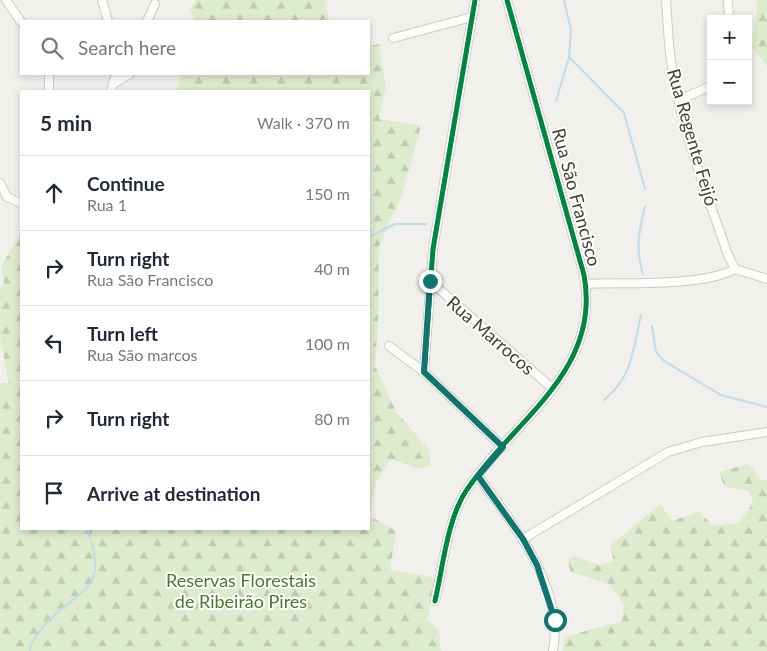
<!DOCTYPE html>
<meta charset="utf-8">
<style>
:root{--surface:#fff;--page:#f6f6f7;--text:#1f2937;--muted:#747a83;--line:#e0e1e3}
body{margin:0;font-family:Lato,sans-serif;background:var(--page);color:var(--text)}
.controls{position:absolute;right:15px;top:15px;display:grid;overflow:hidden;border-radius:0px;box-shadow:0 2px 8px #0003}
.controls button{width:45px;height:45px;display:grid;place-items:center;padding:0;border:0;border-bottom:1px solid var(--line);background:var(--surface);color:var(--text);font:25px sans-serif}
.stop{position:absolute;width:15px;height:15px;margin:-11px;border:4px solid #0f766e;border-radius:50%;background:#fff}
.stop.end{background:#0f766e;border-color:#fff;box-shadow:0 1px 5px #0008}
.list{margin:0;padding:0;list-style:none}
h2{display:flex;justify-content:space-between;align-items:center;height:65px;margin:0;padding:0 20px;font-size:21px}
h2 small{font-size:16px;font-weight:400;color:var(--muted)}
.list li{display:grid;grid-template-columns:32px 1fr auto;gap:15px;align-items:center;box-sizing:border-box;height:75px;padding:0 20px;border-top:1px solid var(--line)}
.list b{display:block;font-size:19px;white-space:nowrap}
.list p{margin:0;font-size:16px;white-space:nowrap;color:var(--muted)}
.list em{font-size:16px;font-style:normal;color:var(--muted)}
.icon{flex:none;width:28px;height:28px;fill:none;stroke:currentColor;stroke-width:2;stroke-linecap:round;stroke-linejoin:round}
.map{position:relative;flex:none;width:767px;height:651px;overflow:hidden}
.search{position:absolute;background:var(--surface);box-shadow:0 2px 8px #0003;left:20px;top:20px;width:350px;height:55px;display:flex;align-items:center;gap:12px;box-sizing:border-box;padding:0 18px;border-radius:0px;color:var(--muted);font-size:19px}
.panel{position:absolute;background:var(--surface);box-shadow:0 2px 8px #0003;left:20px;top:90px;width:350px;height:440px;border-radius:0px}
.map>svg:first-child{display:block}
</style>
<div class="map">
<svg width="767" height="651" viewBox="0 0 767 651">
<defs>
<pattern id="forest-firs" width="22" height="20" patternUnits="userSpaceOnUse" patternTransform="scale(1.25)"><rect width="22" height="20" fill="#dfebcd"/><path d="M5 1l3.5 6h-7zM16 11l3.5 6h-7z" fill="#c1cbb1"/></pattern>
</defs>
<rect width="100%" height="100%" fill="#f1f0ec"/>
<!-- forest -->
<g fill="url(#forest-firs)">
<path d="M 196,0 L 325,0 L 329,21 L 195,21 L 190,10 Z"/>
<path d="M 758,0 L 767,0 L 767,66 L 752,48 Z"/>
<path d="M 379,44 L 386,87 L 379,119 L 421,126 L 402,194 L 379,246 L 378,320 L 375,366 L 396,412 L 430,451 L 430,465 L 420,469 L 391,459 L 376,482 L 370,516 L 396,531 L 390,570 L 436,578 L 427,620 L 439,629 L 441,651 L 0,651 L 0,383 L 9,384 L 0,338 L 0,288 L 4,283 L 1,267 L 21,232 L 21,529 L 369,529 L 369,91 L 176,91 L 182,74 L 369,74 L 369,46 Z"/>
<path d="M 748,464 L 761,479 L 767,481 L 767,651 L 563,651 L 564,637 L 622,621 L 624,604 L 609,584 L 571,572 L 567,560 L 574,556 L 598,565 L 614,561 L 610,546 L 660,504 L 673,521 L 699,511 L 712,525 L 739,523 L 753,503 L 749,491 L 724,486 L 719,472 Z"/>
</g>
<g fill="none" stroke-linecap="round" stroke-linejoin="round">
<!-- stream -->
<g stroke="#bedcee" stroke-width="2">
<path d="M 564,0 L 571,30 L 569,57 L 624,113 L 645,189"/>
<path d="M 556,101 L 569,57"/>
<path d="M 369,237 L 395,224 L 426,224"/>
<path d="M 643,274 C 635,250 639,231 645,206"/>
<path d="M 652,326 L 656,352 L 664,361 L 721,395 L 767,407"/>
<path d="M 604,400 C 633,376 633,350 641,315"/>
<path d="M 30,651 C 31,641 36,636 42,628 C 76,587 112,595 87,529"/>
</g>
<defs>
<g id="street">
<path d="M 6,0 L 21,22"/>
<path d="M 102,0 L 108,21"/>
<path d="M 666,0 C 668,24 668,49 673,72 C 683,135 708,196 728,255 L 735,269"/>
<path d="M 728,0 L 729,19"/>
<path d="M 147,21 L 155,4"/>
<path d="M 393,38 L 472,17"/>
<path d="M 49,74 L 49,91"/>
<path d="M 113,84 L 130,74"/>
<path d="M 111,91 L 116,74"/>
<path d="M 679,100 L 711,86"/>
<path d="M 0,183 L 7,197 L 21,203"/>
<path d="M 430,281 L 553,389"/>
<path d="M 585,284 C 626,282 701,287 735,269 L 767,279"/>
<path d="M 389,346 L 424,372 L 503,447"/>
<path d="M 424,372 L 433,249 L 475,0"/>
<path d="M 478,476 C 513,525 565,586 553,651"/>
<path d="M 523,539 L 668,452 L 702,442 L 767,432"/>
<path d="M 435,601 C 443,567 447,520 466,491 C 512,421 602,372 584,275 L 507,0"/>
</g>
</defs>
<!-- street casing -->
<use href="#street" stroke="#cdcbc7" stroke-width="10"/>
<!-- street -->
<use href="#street" stroke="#fdfdfc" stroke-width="8"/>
<defs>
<g id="cycleway">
<path d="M 424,372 L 433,249 L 475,0"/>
<path d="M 435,601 C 443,567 447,520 466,491 C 512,421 602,372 584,275 L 507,0"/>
</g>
</defs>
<!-- cycleway casing -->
<use href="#cycleway" stroke="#fff" stroke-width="8"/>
<!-- cycleway -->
<use href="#cycleway" stroke="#00873e" stroke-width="5"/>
</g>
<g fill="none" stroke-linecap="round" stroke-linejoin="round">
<!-- route -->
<path stroke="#0f766e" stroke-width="6" d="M 430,281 L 424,372 L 503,447 L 478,476 L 523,539 L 537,565 L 555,620"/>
</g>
<g text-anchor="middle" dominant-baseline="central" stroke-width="4" stroke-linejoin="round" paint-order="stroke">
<!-- street labels -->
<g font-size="18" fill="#484138" stroke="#fff">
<text transform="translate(693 137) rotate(74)">Rua Regente Feijó</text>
<text transform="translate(577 197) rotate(75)">Rua São Francisco</text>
<text transform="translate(491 335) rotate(41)">Rua Marrocos</text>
</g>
<!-- park labels -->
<g font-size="18" fill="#4a792c" stroke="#fff">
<text x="241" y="580">Reservas Florestais<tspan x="241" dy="21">de Ribeirão Pires</tspan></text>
</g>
</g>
</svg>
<div class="controls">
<button>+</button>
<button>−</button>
</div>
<div class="stop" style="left:555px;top:620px"></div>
<div class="stop end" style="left:430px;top:281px"></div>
<div class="search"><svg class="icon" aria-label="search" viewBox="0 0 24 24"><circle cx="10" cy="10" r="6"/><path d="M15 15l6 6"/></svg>Search here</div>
<section class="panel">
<h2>5 min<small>Walk · 370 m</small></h2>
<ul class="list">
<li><svg class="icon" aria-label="ahead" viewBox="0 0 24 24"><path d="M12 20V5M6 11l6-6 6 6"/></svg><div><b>Continue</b><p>Rua 1</p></div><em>150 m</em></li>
<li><svg class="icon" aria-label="right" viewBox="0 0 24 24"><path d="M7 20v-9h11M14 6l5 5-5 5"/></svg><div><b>Turn right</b><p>Rua São Francisco</p></div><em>40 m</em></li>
<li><svg class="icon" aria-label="left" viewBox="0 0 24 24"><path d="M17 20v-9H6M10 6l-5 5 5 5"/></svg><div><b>Turn left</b><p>Rua São marcos</p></div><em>100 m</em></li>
<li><svg class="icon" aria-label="right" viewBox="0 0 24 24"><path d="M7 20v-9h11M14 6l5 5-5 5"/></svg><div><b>Turn right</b></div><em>80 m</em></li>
<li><svg class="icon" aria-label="arrive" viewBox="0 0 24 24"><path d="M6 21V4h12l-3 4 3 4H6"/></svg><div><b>Arrive at destination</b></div></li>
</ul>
</section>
</div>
